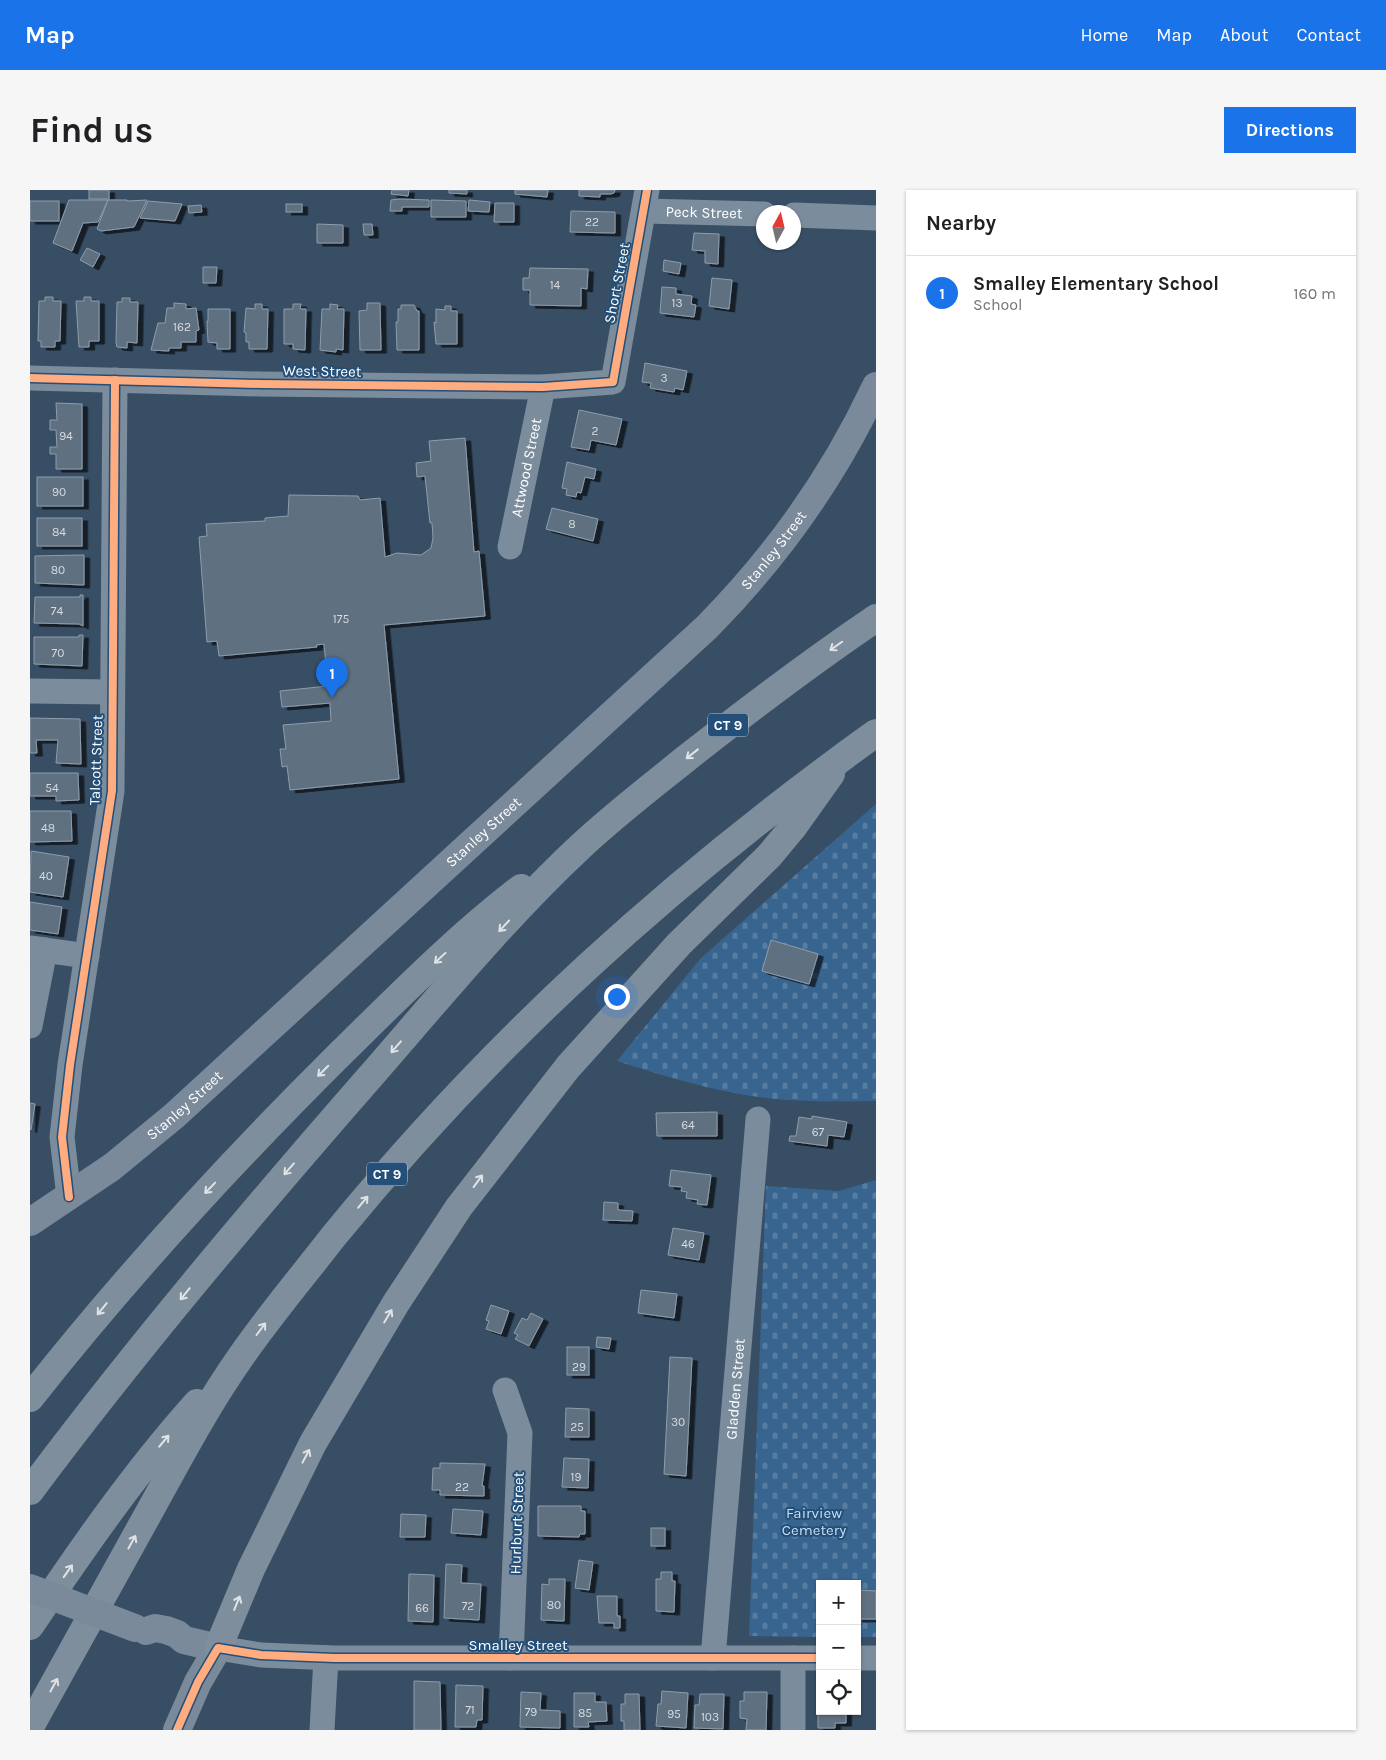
<!DOCTYPE html>
<meta charset="utf-8">
<style>
:root{--surface:#fff;--page:#f6f6f6;--text:#202124;--muted:#757577;--line:#e0e0e0;--accent:#1a73e8}
body{margin:0;font-family:Karla,sans-serif;background:var(--page);color:var(--text)}
.controls{position:absolute;right:15px;bottom:15px;display:grid;overflow:hidden;border-radius:0px;box-shadow:0 1px 4px #0004}
.controls button{width:45px;height:45px;display:grid;place-items:center;padding:0;border:0;border-bottom:1px solid var(--line);background:var(--surface);color:var(--text);font:25px sans-serif}
.compass{position:absolute;left:726px;top:15px;width:45px;height:45px;border-radius:50%;background:var(--surface);box-shadow:0 1px 4px #0004;rotate:8deg}
.you{position:absolute;left:586px;top:806px;width:18px;height:18px;margin:-12px;border:4px solid #fff;border-radius:50%;background:#1a73e8;box-shadow:0 0 0 8px #1a73e833}
.badge{display:grid;place-items:center;width:32px;height:32px;border-radius:50%;background:var(--accent);color:#fff;font-size:16px;font-weight:700}
.pin{position:absolute;translate:-50% -41px;filter:drop-shadow(0 1px 2px #0008)}
.pin::after{content:'';position:absolute;top:26px;width:18px;height:15px;background:inherit;clip-path:polygon(0 0,100% 0,50% 100%)}
.list{margin:0;padding:0;list-style:none}
h2{display:flex;justify-content:space-between;align-items:center;height:65px;margin:0;padding:0 20px;font-size:21px}
h2 small{font-size:16px;font-weight:400;color:var(--muted)}
.list li{display:grid;grid-template-columns:32px 1fr auto;gap:15px;align-items:center;box-sizing:border-box;height:75px;padding:0 20px;border-top:1px solid var(--line)}
.list b{display:block;font-size:19px;white-space:nowrap}
.list p{margin:0;font-size:16px;white-space:nowrap;color:var(--muted)}
.list em{font-size:16px;font-style:normal;color:var(--muted)}
.icon{flex:none;width:28px;height:28px;fill:none;stroke:currentColor;stroke-width:2;stroke-linecap:round;stroke-linejoin:round}
.map{position:relative;flex:none;width:846px;height:1540px;overflow:hidden;border-radius:0px}
header{display:flex;align-items:center;gap:30px;box-sizing:border-box;height:70px;padding:0 25px;background:var(--accent);color:#fff}
header strong{font-size:24px}
nav{display:flex;gap:28px;margin-inline-start:auto;font-size:18px}
.intro{display:flex;align-items:center;justify-content:space-between;box-sizing:border-box;height:120px;padding:0 30px}
h1{margin:0;font-size:35px}
.button{padding:12px 22px;border-radius:0px;background:var(--accent);color:#fff;font-size:18px;font-weight:700}
main{display:flex;gap:30px;padding:0 30px}
aside{flex:1;background:var(--surface);border-radius:0px;box-shadow:0 1px 4px #0004}
.map>svg:first-child{display:block}
</style>
<header>
<strong>Map</strong>
<nav><a>Home</a><a>Map</a><a>About</a><a>Contact</a></nav>
</header>
<div class="intro"><h1>Find us</h1><a class="button">Directions</a></div>
<main>
<div class="map">
<svg width="846" height="1540" viewBox="0 0 846 1540">
<defs>
<pattern id="cemetery-stones" width="16" height="16" patternUnits="userSpaceOnUse" patternTransform="scale(1.25)"><rect width="16" height="16" fill="#38658f"/><path d="M2 7V4a2 2 0 0 1 4 0v3zM10 15v-3a2 2 0 0 1 4 0v3z" fill="#567ca0"/></pattern>
<filter id="shadow"><feDropShadow dx="5.5" dy="3" stdDeviation="0" flood-color="#0009"/></filter>
</defs>
<rect width="100%" height="100%" fill="#374e65"/>
<!-- cemetery -->
<g fill="url(#cemetery-stones)">
<path d="M 846,614 L 846,911 C 817,911 787,912 758,910 C 699,906 643,889 587,871 L 671,768 Z"/>
<path d="M 846,990 L 846,1447 L 827,1447 L 827,1394 L 790,1394 L 790,1447 L 719,1446 L 736,996 L 809,1001 Z"/>
</g>
<!-- building -->
<g fill="#5e6f80" stroke="#8f9dab" filter="url(#shadow)">
<rect x="59" y="0" width="20" height="9"/>
<path d="M 362,0 L 379,0 L 378,6 L 361,4 Z"/>
<path d="M 419,0 L 437,0 L 437,4 L 419,3 Z"/>
<path d="M 485,0 L 518,0 L 517,7 L 485,4 Z"/>
<path d="M 549,0 L 585,0 L 584,3 L 581,4 L 570,4 L 570,7 L 549,6 Z"/>
<path d="M 369,9 L 399,10 L 399,17 L 372,17 L 372,21 L 360,21 L 361,10 Z"/>
<path d="M 39,10 L 78,10 L 68,32 L 53,33 L 42,61 L 23,53 Z"/>
<path d="M 78,10 L 97,10 L 98,11 L 117,10 L 104,37 L 71,41 L 67,39 Z"/>
<path d="M 401,10 L 436,11 L 436,27 L 401,27 Z"/>
<path d="M 439,10 L 460,12 L 459,22 L 438,21 Z"/>
<rect x="0" y="11" width="29" height="20"/>
<path d="M 118,11 L 152,14 L 145,31 L 110,28 Z"/>
<path d="M 465,13 L 484,13 L 484,32 L 464,32 Z"/>
<rect x="256" y="14" width="16" height="8"/>
<path d="M 171,15 L 172,22 L 159,23 L 158,16 Z"/>
<path d="M 541,21 L 585,22 L 585,43 L 540,42 Z"/>
<path d="M 287,34 L 313,35 L 313,53 L 287,53 Z"/>
<path d="M 333,34 L 342,34 L 343,45 L 334,45 Z"/>
<path d="M 664,43 L 689,44 L 688,74 L 675,73 L 675,61 L 662,60 Z"/>
<path d="M 57,58 L 70,64 L 63,77 L 50,70 Z"/>
<path d="M 634,70 L 651,73 L 649,84 L 633,81 Z"/>
<path d="M 173,77 L 187,77 L 186,93 L 173,93 Z"/>
<path d="M 500,78 L 558,79 L 557,99 L 551,98 L 551,116 L 500,115 L 500,100 L 493,100 L 493,88 L 499,88 Z"/>
<path d="M 682,88 L 702,90 L 699,119 L 679,116 Z"/>
<path d="M 632,97 L 646,98 L 646,104 L 662,106 L 661,114 L 666,115 L 664,127 L 630,123 Z"/>
<path d="M 15,107 L 23,107 L 23,111 L 31,111 L 30,151 L 25,151 L 25,157 L 11,157 L 11,151 L 8,151 L 9,111 L 15,111 Z"/>
<path d="M 54,107 L 61,107 L 61,111 L 69,111 L 69,151 L 59,151 L 59,157 L 49,157 L 46,111 L 54,111 Z"/>
<path d="M 92,108 L 100,108 L 100,112 L 108,112 L 107,153 L 97,152 L 97,158 L 87,157 L 86,152 L 87,112 L 92,112 Z"/>
<path d="M 144,113 L 156,114 L 156,119 L 166,118 L 169,140 L 166,141 L 166,152 L 151,152 L 151,158 L 139,158 L 139,161 L 121,160 L 128,133 L 135,133 L 137,118 L 144,118 Z"/>
<path d="M 337,113 L 350,113 L 351,160 L 330,160 L 329,121 L 337,120 Z"/>
<path d="M 225,114 L 232,114 L 232,119 L 238,119 L 237,159 L 219,159 L 219,152 L 216,152 L 216,143 L 214,142 L 216,118 L 225,119 Z"/>
<path d="M 263,114 L 271,114 L 270,119 L 276,119 L 275,160 L 263,159 L 263,154 L 254,154 L 254,119 L 263,119 Z"/>
<path d="M 300,114 L 308,115 L 307,119 L 314,119 L 313,160 L 306,159 L 306,162 L 290,160 L 292,119 L 300,119 Z"/>
<path d="M 371,115 L 384,115 L 387,121 L 389,121 L 389,160 L 367,160 L 366,132 L 368,132 L 368,119 L 371,119 Z"/>
<path d="M 415,116 L 421,116 L 421,121 L 427,121 L 427,154 L 406,154 L 404,132 L 406,133 L 406,119 L 415,120 Z"/>
<path d="M 178,119 L 200,119 L 200,159 L 187,159 L 187,153 L 178,152 L 177,131 L 178,131 Z"/>
<path d="M 615,173 L 657,181 L 653,200 L 645,198 L 644,202 L 620,198 L 621,193 L 612,192 Z"/>
<path d="M 26,213 L 52,214 L 52,279 L 26,279 L 26,264 L 20,264 L 20,257 L 27,257 L 26,240 L 20,240 L 20,230 L 27,230 Z"/>
<path d="M 549,220 L 592,229 L 586,255 L 561,250 L 559,260 L 541,257 Z"/>
<path d="M 435,248 L 444,362 L 449,361 L 455,426 L 354,435 L 369,589 L 260,600 L 257,576 L 252,577 L 250,559 L 256,559 L 253,535 L 301,531 L 300,513 L 252,517 L 250,501 L 298,496 L 294,454 L 286,455 L 287,457 L 189,466 L 187,451 L 177,452 L 169,347 L 177,346 L 176,334 L 235,331 L 235,328 L 258,326 L 259,305 L 328,306 L 330,310 L 350,308 L 355,367 L 367,363 L 391,365 L 401,358 L 403,348 L 402,333 L 400,333 L 395,286 L 387,287 L 386,273 L 401,271 L 399,251 Z"/>
<path d="M 537,272 L 566,279 L 564,289 L 555,287 L 551,303 L 547,302 L 546,307 L 536,305 L 537,299 L 532,298 Z"/>
<rect x="7" y="287" width="46" height="29"/>
<path d="M 522,318 L 568,329 L 563,351 L 516,339 Z"/>
<rect x="7" y="328" width="45" height="28"/>
<path d="M 50,365 L 54,365 L 54,395 L 5,393 L 5,366 Z"/>
<path d="M 50,405 L 53,405 L 53,436 L 49,434 L 4,433 L 5,407 L 50,407 Z"/>
<path d="M 49,445 L 53,445 L 52,476 L 4,474 L 4,447 L 49,447 Z"/>
<path d="M 0,528 L 50,529 L 51,574 L 26,573 L 28,550 L 6,550 L 7,563 L 0,563 Z"/>
<path d="M 0,583 L 48,583 L 49,610 L 26,611 L 26,606 L 0,606 Z"/>
<path d="M 0,621 L 41,621 L 42,651 L 0,652 Z"/>
<path d="M 1,661 L 39,667 L 33,707 L 0,702 Z"/>
<path d="M 0,712 L 32,717 L 28,744 L 0,740 Z"/>
<path d="M 741,750 L 788,764 L 779,794 L 732,781 Z"/>
<path d="M 0,913 L 5,914 L 1,940 L 0,939 Z"/>
<path d="M 687,922 L 687,946 L 627,946 L 626,923 Z"/>
<path d="M 782,926 L 817,932 L 814,947 L 798,945 L 797,956 L 759,951 L 760,946 L 766,946 L 769,927 L 782,929 Z"/>
<path d="M 641,980 L 681,985 L 677,1015 L 667,1014 L 668,1010 L 656,1008 L 657,1002 L 651,1001 L 652,997 L 639,996 Z"/>
<path d="M 574,1012 L 588,1013 L 588,1020 L 603,1021 L 602,1031 L 573,1030 Z"/>
<path d="M 643,1038 L 674,1043 L 669,1070 L 638,1065 Z"/>
<path d="M 611,1100 L 647,1104 L 644,1128 L 608,1123 Z"/>
<path d="M 461,1115 L 479,1121 L 471,1144 L 456,1139 L 459,1131 L 456,1130 Z"/>
<path d="M 501,1123 L 513,1129 L 499,1156 L 485,1149 L 488,1145 L 484,1143 L 492,1128 L 497,1130 Z"/>
<path d="M 567,1147 L 581,1148 L 579,1159 L 566,1157 Z"/>
<rect x="537" y="1157" width="22" height="28"/>
<path d="M 640,1167 L 662,1168 L 656,1286 L 634,1284 Z"/>
<path d="M 536,1218 L 559,1219 L 559,1247 L 535,1247 Z"/>
<path d="M 534,1268 L 559,1269 L 558,1298 L 532,1297 Z"/>
<path d="M 410,1273 L 455,1274 L 452,1296 L 454,1296 L 454,1306 L 410,1305 L 410,1300 L 402,1300 L 403,1278 L 410,1278 Z"/>
<path d="M 508,1316 L 551,1316 L 551,1321 L 555,1321 L 555,1344 L 550,1344 L 549,1347 L 508,1346 Z"/>
<path d="M 423,1319 L 453,1321 L 451,1345 L 421,1343 Z"/>
<path d="M 371,1324 L 396,1325 L 395,1347 L 370,1347 Z"/>
<rect x="621" y="1338" width="14" height="18"/>
<path d="M 549,1370 L 563,1372 L 559,1400 L 545,1398 Z"/>
<path d="M 416,1374 L 432,1375 L 431,1393 L 451,1394 L 449,1430 L 414,1428 Z"/>
<path d="M 631,1382 L 642,1382 L 642,1391 L 645,1391 L 644,1422 L 626,1421 L 626,1389 L 631,1389 Z"/>
<path d="M 379,1384 L 404,1385 L 403,1432 L 378,1431 Z"/>
<path d="M 519,1389 L 535,1389 L 534,1431 L 511,1430 L 512,1394 L 519,1395 Z"/>
<path d="M 827,1400 L 846,1401 L 846,1429 L 827,1429 Z"/>
<path d="M 567,1406 L 587,1406 L 587,1426 L 590,1426 L 590,1438 L 584,1438 L 584,1433 L 569,1433 Z"/>
<path d="M 384,1491 L 410,1492 L 411,1540 L 384,1540 Z"/>
<path d="M 788,1493 L 790,1521 L 816,1521 L 816,1533 L 805,1533 L 805,1538 L 788,1538 Z"/>
<path d="M 426,1495 L 453,1496 L 452,1530 L 447,1530 L 446,1537 L 425,1537 Z"/>
<path d="M 632,1501 L 658,1503 L 656,1538 L 626,1536 L 628,1514 L 631,1514 Z"/>
<path d="M 491,1502 L 511,1503 L 510,1520 L 530,1521 L 530,1538 L 490,1537 Z"/>
<path d="M 714,1502 L 737,1502 L 736,1540 L 716,1540 L 717,1529 L 710,1528 L 710,1511 L 714,1511 Z"/>
<path d="M 544,1503 L 565,1503 L 565,1512 L 576,1512 L 577,1531 L 558,1532 L 559,1537 L 544,1537 Z"/>
<path d="M 595,1504 L 609,1504 L 610,1540 L 594,1540 L 594,1531 L 591,1531 L 591,1514 L 595,1514 Z"/>
<path d="M 670,1504 L 694,1504 L 693,1539 L 664,1538 L 665,1515 L 669,1515 Z"/>
</g>
<g fill="none" stroke-linecap="round" stroke-linejoin="round">
<!-- minor -->
<g stroke="#7b8c9c" stroke-width="25">
<path id="s1" d="M 615,21 L 734,24"/>
<path d="M 764,25 L 846,28"/>
<path d="M 0,188 L 230,194 L 513,197 L 583,192 L 617,0"/>
<path id="s2" d="M 480,357 L 513,197"/>
<path d="M 0,501 L 82,502"/>
<path d="M 0,758 L 15,760 L 0,836"/>
<path d="M 14,760 L 57,766"/>
<path d="M 39,1007 L 32,947 L 40,875 L 82,601 L 85,190"/>
<path d="M 475,1200 L 490,1243 L 481,1468"/>
<path d="M 188,1458 L 231,1465 L 304,1468 L 790,1468"/>
<path id="s3" d="M 683,1468 L 728,929"/>
<path d="M 827,1468 L 846,1468"/>
<path d="M 292,1540 L 296,1468"/>
<path d="M 763,1540 L 763,1468"/>
</g>
<!-- major -->
<g stroke="#7a8a9b" stroke-width="28">
<path id="s4" d="M 0,1032 L 82,977 L 144,926 L 677,437 C 747,366 804,286 846,196"/>
<path d="M 116,1441 L 125,1438 L 136,1440 L 147,1444 L 154,1450 L 188,1458 L 168,1492 L 147,1540"/>
</g>
<!-- highway -->
<g stroke="#7e8e9c" stroke-width="28">
<path d="M 0,1208 C 97,1085 202,971 313,861 C 370,805 427,747 491,698"/>
<path d="M 0,1301 C 107,1158 222,1022 339,888 C 407,810 474,728 550,657 C 584,625 622,596 658,567 C 719,519 781,472 846,428"/>
<path d="M 0,1436 C 52,1359 105,1282 167,1213"/>
<path d="M 188,1458 L 221,1379 L 283,1253 L 366,1113 L 429,1017 L 538,877 L 649,754 L 739,666 L 764,636 L 801,584"/>
<path d="M 0,1537 C 41,1464 81,1390 122,1317 C 150,1266 177,1215 210,1168 C 239,1126 272,1087 303,1047 C 463,851 641,690 846,543"/>
</g>
<!-- major-bridge -->
<path stroke="#7a8a9b" stroke-width="28" d="M 0,1398 L 105,1438"/>
<defs>
<g id="cycleway">
<path d="M 0,188 L 230,194 L 513,197 L 583,192 L 617,0"/>
<path d="M 39,1007 L 32,947 L 40,875 L 82,601 L 85,190"/>
<path d="M 147,1540 L 168,1492 L 188,1458 L 231,1465 L 304,1468 L 790,1468"/>
</g>
</defs>
<!-- cycleway casing -->
<use href="#cycleway" stroke="#244f78" stroke-width="11"/>
<!-- cycleway -->
<use href="#cycleway" stroke="#ffac80" stroke-width="8"/>
</g>
<!-- one-way arrows -->
<defs><path id="oneway-shaft" d="M-6 0H5M1.5-3L5.5 0L1.5 3" fill="none" stroke-width="1.6" stroke-linecap="round" stroke-linejoin="round" transform="scale(1.25)"/></defs>
<g stroke="#dfe3e6">
<use href="#oneway-shaft" transform="translate(806 456) rotate(145)"/>
<use href="#oneway-shaft" transform="translate(662 564) rotate(142)"/>
<use href="#oneway-shaft" transform="translate(474 736) rotate(133)"/>
<use href="#oneway-shaft" transform="translate(410 768) rotate(137)"/>
<use href="#oneway-shaft" transform="translate(366 857) rotate(131)"/>
<use href="#oneway-shaft" transform="translate(293 881) rotate(135)"/>
<use href="#oneway-shaft" transform="translate(259 979) rotate(131)"/>
<use href="#oneway-shaft" transform="translate(448 991) rotate(-54)"/>
<use href="#oneway-shaft" transform="translate(180 998) rotate(134)"/>
<use href="#oneway-shaft" transform="translate(333 1012) rotate(-50)"/>
<use href="#oneway-shaft" transform="translate(155 1104) rotate(129)"/>
<use href="#oneway-shaft" transform="translate(72 1119) rotate(129)"/>
<use href="#oneway-shaft" transform="translate(358 1126) rotate(-59)"/>
<use href="#oneway-shaft" transform="translate(231 1139) rotate(-53)"/>
<use href="#oneway-shaft" transform="translate(134 1251) rotate(-50)"/>
<use href="#oneway-shaft" transform="translate(276 1266) rotate(-62)"/>
<use href="#oneway-shaft" transform="translate(102 1352) rotate(-61)"/>
<use href="#oneway-shaft" transform="translate(38 1381) rotate(-55)"/>
<use href="#oneway-shaft" transform="translate(207 1413) rotate(-68)"/>
<use href="#oneway-shaft" transform="translate(24 1495) rotate(-61)"/>
</g>
<g text-anchor="middle" dominant-baseline="central" stroke-width="4" stroke-linejoin="round" paint-order="stroke">
<!-- number labels -->
<g font-size="12" fill="#d7dbdf">
<text x="562" y="32">22</text>
<text x="525" y="95">14</text>
<text x="647" y="113">13</text>
<text x="152" y="137">162</text>
<text x="634" y="188">3</text>
<text x="565" y="241">2</text>
<text x="36" y="246">94</text>
<text x="29" y="302">90</text>
<text x="542" y="334">8</text>
<text x="29" y="342">84</text>
<text x="28" y="380">80</text>
<text x="27" y="421">74</text>
<text x="311" y="429">175</text>
<text x="28" y="463">70</text>
<text x="22" y="598">54</text>
<text x="18" y="638">48</text>
<text x="16" y="686">40</text>
<text x="658" y="935">64</text>
<text x="788" y="942">67</text>
<text x="658" y="1054">46</text>
<text x="549" y="1177">29</text>
<text x="648" y="1232">30</text>
<text x="547" y="1237">25</text>
<text x="546" y="1287">19</text>
<text x="432" y="1297">22</text>
<text x="524" y="1415">80</text>
<text x="438" y="1416">72</text>
<text x="392" y="1418">66</text>
<text x="440" y="1520">71</text>
<text x="501" y="1522">79</text>
<text x="555" y="1523">85</text>
<text x="644" y="1524">95</text>
<text x="680" y="1527">103</text>
</g>
<!-- shield labels -->
<g fill="#244f78" stroke="#bdcad6" stroke-width="1">
<rect x="678" y="523.5" width="40" height="23" rx="4"/>
<rect x="337" y="972.5" width="40" height="23" rx="4"/>
</g>
<g font-size="14" font-weight="bold" fill="#fff">
<text x="698" y="535">CT 9</text>
<text x="357" y="984">CT 9</text>
</g>
<!-- street labels -->
<g font-size="15" fill="#fff" stroke="#244f78">
<text stroke="none"><textPath href="#s1" startOffset="59">Peck Street</textPath></text>
<text transform="translate(587 93) rotate(-79)">Short Street</text>
<text transform="translate(292 181) rotate(1)">West Street</text>
<text stroke="none"><textPath href="#s2" startOffset="81">Attwood Street</textPath></text>
<text stroke="none"><textPath href="#s4" startOffset="1004">Stanley Street</textPath></text>
<text transform="translate(66 570) rotate(-88)">Talcott Street</text>
<text stroke="none"><textPath href="#s4" startOffset="599">Stanley Street</textPath></text>
<text stroke="none"><textPath href="#s4" startOffset="194">Stanley Street</textPath></text>
<text stroke="none"><textPath href="#s3" startOffset="270">Gladden Street</textPath></text>
<text transform="translate(487 1333) rotate(-88)">Hurlburt Street</text>
<text x="488" y="1455">Smalley Street</text>
</g>
<!-- park labels -->
<g font-size="15" fill="#c9dff3" stroke="#244f78">
<text x="784" y="1323">Fairview<tspan x="784" dy="17">Cemetery</tspan></text>
</g>
</g>
</svg>
<div class="controls">
<button>+</button>
<button>−</button>
<button><svg class="icon" aria-label="locate" viewBox="0 0 24 24"><circle cx="12" cy="12" r="6"/><path d="M12 2v4M12 18v4M2 12h4M18 12h4"/></svg></button>
</div>
<svg class="compass" viewBox="-18 -18 36 36"><path d="M0-13l5 13h-10z" fill="#e53935"/><path d="M0 13l5-13h-10z" fill="#757577"/></svg>
<div class="you"></div>
<div class="pin badge" style="left:302px;top:508px">1</div>
</div>
<aside>
<h2>Nearby<small></small></h2>
<ul class="list">
<li><span class="badge">1</span><div><b>Smalley Elementary School</b><p>School</p></div><em>160 m</em></li>
</ul>
</aside>
</main>
